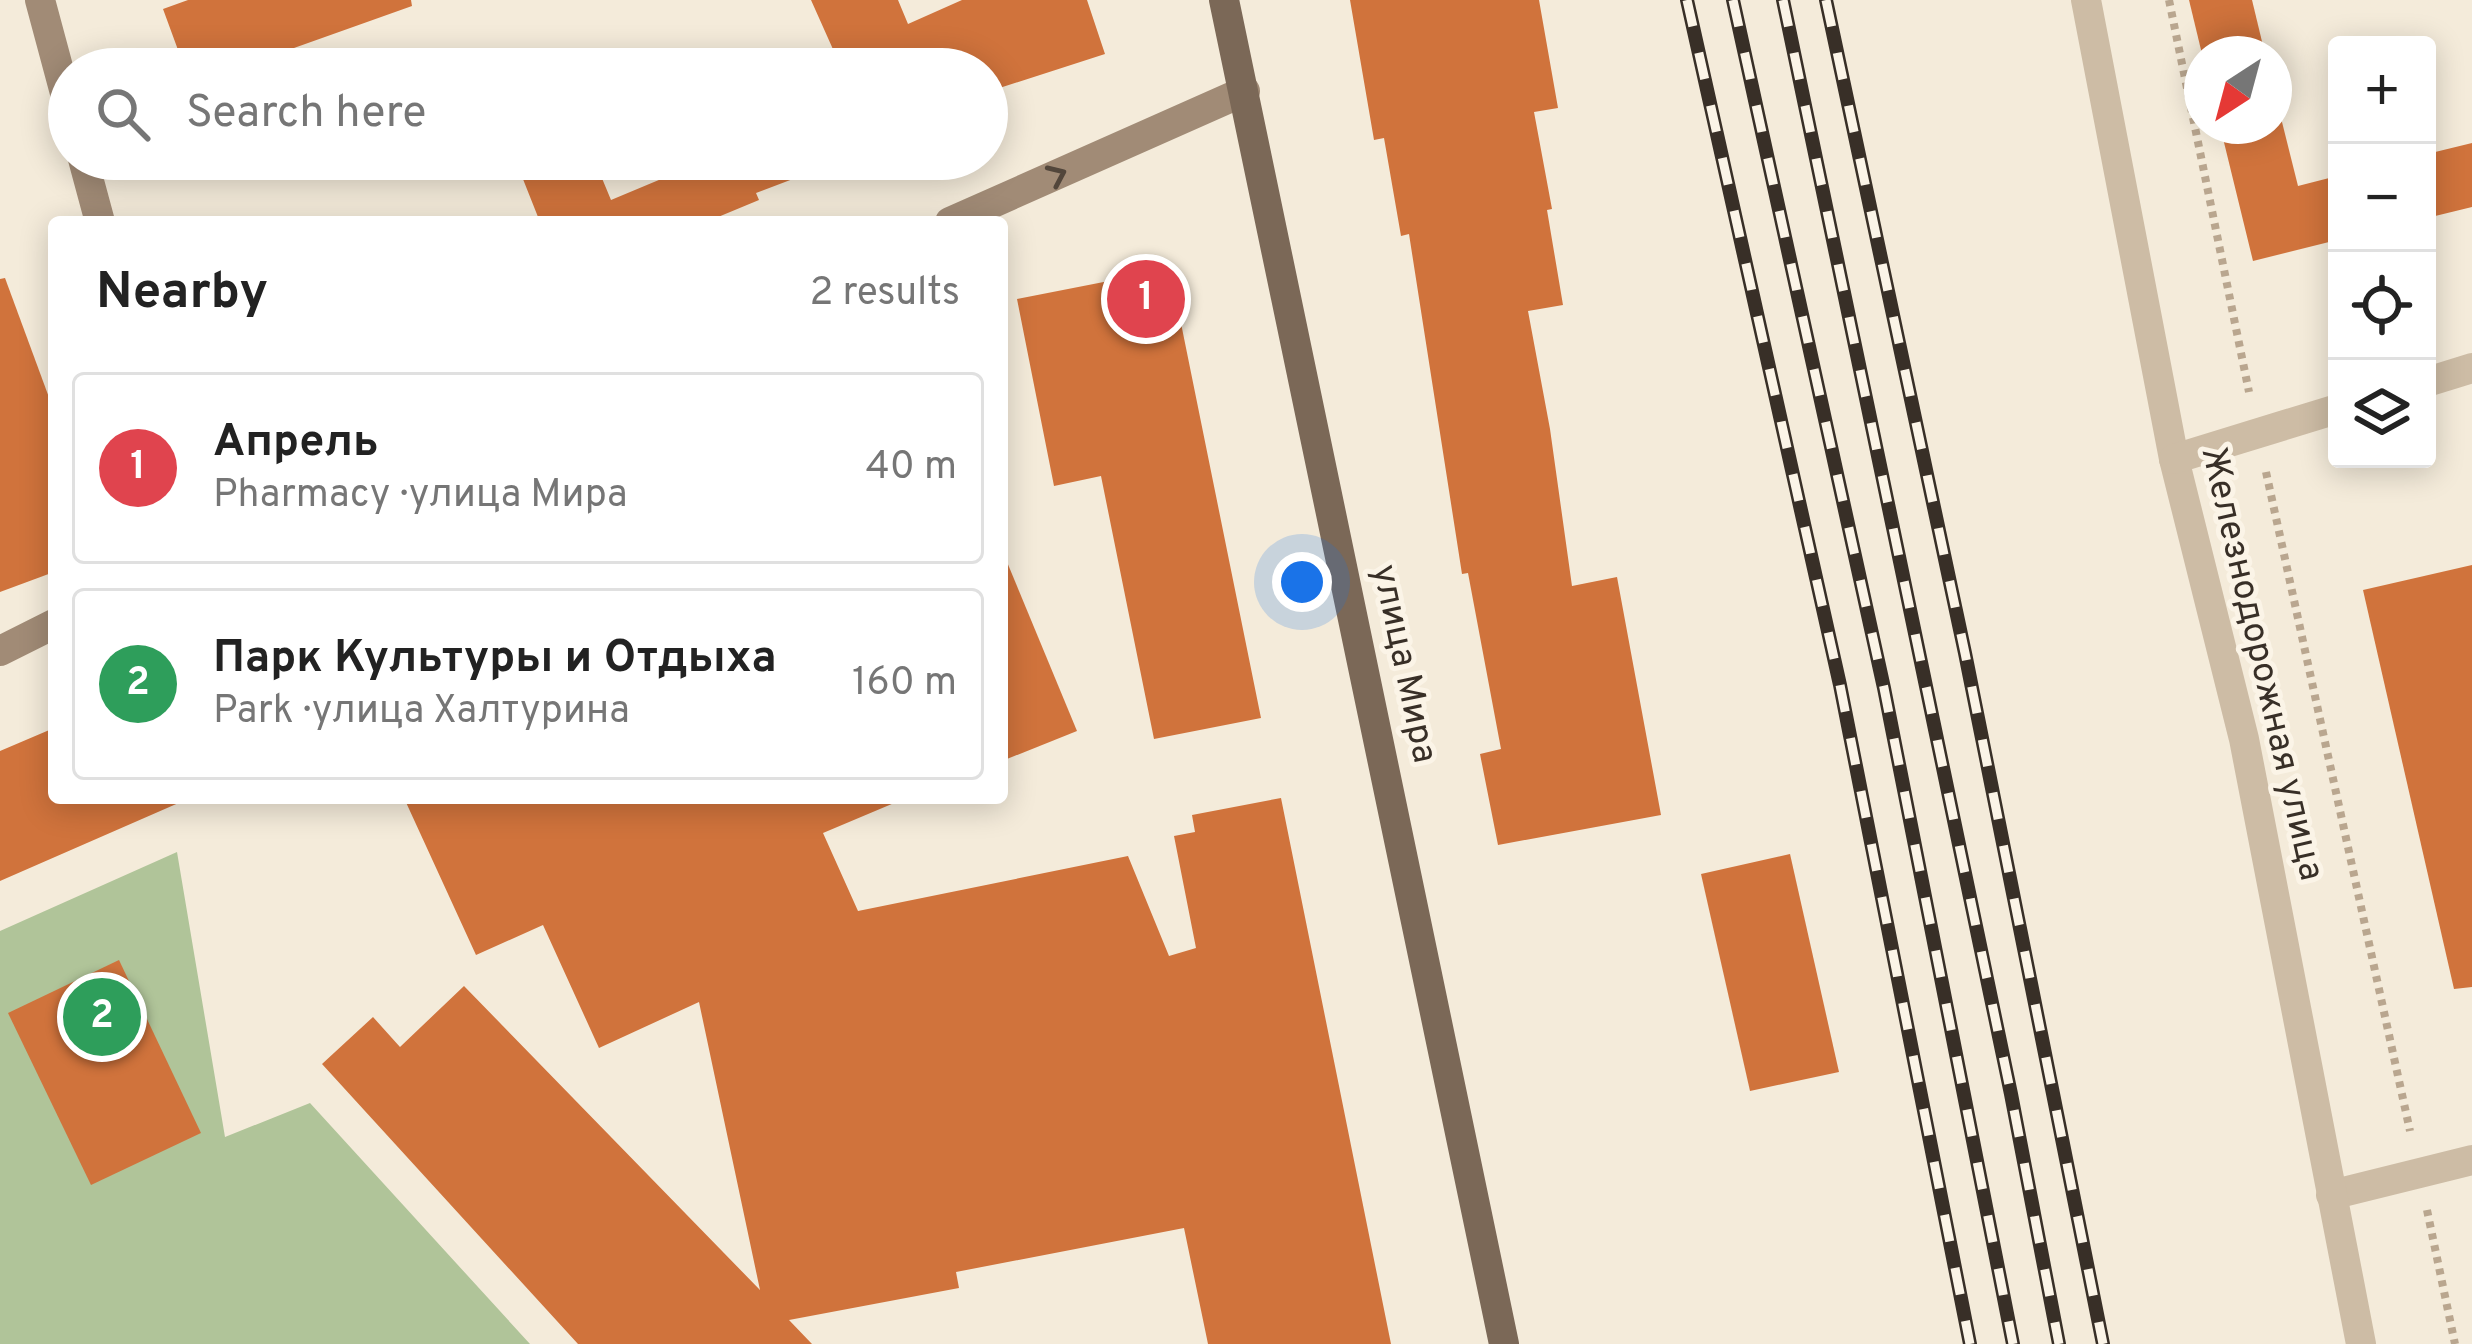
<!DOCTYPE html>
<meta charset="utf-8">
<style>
:root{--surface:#fff;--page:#f2f2f2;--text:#222;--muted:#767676;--line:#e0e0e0;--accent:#1a73e8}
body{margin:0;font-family:Overpass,sans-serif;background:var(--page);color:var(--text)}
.controls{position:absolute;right:36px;top:36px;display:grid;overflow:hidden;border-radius:12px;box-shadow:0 6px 30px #0003}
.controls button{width:108px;height:108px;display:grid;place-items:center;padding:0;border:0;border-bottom:3px solid var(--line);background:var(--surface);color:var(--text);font:60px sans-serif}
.compass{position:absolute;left:2184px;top:36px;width:108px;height:108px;border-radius:50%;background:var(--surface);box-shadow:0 6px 30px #0003;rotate:216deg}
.you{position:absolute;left:1302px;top:582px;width:42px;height:42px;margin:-30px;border:9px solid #fff;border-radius:50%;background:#1a73e8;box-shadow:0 0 0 18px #1a73e833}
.badge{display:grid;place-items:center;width:78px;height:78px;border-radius:50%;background:var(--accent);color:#fff;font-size:39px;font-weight:700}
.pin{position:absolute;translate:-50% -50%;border:6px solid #fff;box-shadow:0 3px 12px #0006}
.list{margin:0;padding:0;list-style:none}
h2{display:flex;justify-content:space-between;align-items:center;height:156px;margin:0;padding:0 48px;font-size:51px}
h2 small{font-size:39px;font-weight:400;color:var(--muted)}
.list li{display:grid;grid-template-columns:78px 1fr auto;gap:36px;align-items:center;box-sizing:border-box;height:192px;margin:0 24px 24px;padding:0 24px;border:3px solid var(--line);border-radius:12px}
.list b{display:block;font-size:45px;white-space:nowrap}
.list p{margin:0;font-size:39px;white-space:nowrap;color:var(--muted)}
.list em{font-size:39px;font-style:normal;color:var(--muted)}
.icon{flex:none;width:66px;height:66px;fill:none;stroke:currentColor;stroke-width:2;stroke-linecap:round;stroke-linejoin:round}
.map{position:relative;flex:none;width:2472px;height:1344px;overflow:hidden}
.search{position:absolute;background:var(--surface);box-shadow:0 6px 30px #0003;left:48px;top:48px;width:960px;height:132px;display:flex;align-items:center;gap:30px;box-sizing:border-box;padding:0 42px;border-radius:66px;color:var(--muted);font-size:45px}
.panel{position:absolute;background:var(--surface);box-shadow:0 6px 30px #0003;left:48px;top:216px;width:960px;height:588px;border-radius:12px}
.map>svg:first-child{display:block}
</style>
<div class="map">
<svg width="2472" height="1344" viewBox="0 0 2472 1344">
<rect width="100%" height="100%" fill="#f4ebda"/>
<!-- green -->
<path fill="#b0c499" d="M 177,852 L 225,1137 L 310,1103 L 530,1344 L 0,1344 L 0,931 Z"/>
<!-- building -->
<g fill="#d0733c">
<path d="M 188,0 L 411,0 L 412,6 L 294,48 L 301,69 L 185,69 L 163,9 Z"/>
<path d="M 811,0 L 898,0 L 908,24 L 962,0 L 1087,0 L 1105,54 L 987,92 L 987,69 L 806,69 L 836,56 Z"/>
<path d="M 1350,0 L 1539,0 L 1558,108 L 1534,112 L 1552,209 L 1547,210 L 1563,305 L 1528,311 L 1550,429 L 1572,586 L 1617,577 L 1661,815 L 1498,845 L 1480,754 L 1501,749 L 1468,573 L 1462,574 L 1409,234 L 1401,236 L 1384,138 L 1374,140 Z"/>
<path d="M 2189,0 L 2252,0 L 2265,54 L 2202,54 Z"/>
<path d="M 2274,90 L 2298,186 L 2337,176 L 2337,240 L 2253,261 L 2220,126 L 2274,126 Z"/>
<path d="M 2472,143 L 2472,207 L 2427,218 L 2427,154 Z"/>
<path d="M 515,159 L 594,159 L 611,200 L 709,159 L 835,159 L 835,163 L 756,193 L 759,200 L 706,222 L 540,222 Z"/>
<path d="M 1170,269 L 1261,718 L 1154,739 L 1101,476 L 1054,486 L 1017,299 Z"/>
<path d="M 5,278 L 54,411 L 54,572 L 0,592 L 0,279 Z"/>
<path d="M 1002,550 L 1077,731 L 1002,761 Z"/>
<path d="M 2472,565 L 2472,987 L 2454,989 L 2363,590 Z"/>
<path d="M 54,728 L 54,798 L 190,798 L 0,881 L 0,751 Z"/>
<path d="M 404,798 L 906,798 L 823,833 L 858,911 L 1128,856 L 1169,956 L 1196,948 L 1174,836 L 1195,832 L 1192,815 L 1281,798 L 1391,1344 L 1208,1344 L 1184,1228 L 956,1272 L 959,1288 L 789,1320 L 812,1344 L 578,1344 L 322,1064 L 373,1017 L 400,1047 L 464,986 L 760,1290 L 699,1002 L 599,1048 L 543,925 L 476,955 Z"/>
<path d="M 1790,854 L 1839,1072 L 1750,1091 L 1701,874 Z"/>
<path d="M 119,960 L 201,1133 L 91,1185 L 8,1013 Z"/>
</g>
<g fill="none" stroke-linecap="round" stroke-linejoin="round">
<!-- path -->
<g stroke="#b9a68f" stroke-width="8" stroke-dasharray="6 6" stroke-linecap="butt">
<path d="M 2169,0 L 2249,392"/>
<path d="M 2266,472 L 2410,1131"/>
<path d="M 2427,1210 L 2455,1344"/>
</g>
<!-- lane -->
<path stroke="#cdbca5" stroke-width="30" d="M 2331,1195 L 2472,1160"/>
<!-- street -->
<g stroke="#cdbca5" stroke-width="30">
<path d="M 2086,0 L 2174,459 L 2244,739 L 2361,1344"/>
<path d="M 2427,382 L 2472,368"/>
<path d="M 2174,459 L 2337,409"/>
</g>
<!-- secondary -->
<g stroke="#a18b76" stroke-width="30">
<path d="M 40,0 L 69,108"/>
<path d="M 83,159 L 100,222"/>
<path d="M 950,222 L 1245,91"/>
<path d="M 0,651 L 54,624"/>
</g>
<!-- primary -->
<path stroke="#7b6857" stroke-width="30" d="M 1224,0 L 1504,1344"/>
<defs>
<g id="rail">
<path d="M 1687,0 L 1840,685 L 1970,1344"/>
<path d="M 1733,0 L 1884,688 L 2013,1344"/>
<path d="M 1783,0 L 2011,1094 L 2059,1344"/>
<path d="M 1826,0 L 1965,653 L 2103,1344"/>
</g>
</defs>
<!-- rail casing -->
<use href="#rail" stroke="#382f27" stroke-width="14"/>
<!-- rail -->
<use href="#rail" stroke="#fbf4e7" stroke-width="9" stroke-dasharray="27" stroke-linecap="butt"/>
</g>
<!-- one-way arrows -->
<defs><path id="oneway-chevron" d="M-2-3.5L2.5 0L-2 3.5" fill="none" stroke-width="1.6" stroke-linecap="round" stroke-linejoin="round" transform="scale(3)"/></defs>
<use stroke="#52463b" href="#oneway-chevron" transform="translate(1057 175) rotate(-24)"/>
<g text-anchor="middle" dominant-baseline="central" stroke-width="10" stroke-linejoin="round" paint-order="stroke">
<!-- street labels -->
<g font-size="36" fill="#382f27" stroke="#fbf4e7">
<text transform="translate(1403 664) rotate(78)">улица Мира</text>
<text transform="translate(2261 664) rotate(77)">Железнодорожная улица</text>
</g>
</g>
</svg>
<div class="controls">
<button>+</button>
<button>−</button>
<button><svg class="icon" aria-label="locate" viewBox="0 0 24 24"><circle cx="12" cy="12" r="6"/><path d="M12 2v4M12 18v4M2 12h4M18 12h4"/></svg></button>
<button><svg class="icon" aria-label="layers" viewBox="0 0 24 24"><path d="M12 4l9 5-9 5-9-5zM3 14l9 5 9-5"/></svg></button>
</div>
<svg class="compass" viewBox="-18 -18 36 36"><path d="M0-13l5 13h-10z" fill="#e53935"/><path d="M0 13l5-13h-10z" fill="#767676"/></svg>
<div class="you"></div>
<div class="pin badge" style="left:1146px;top:299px;background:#e0444e">1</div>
<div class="pin badge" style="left:102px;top:1017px;background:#2e9e5b">2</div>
<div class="search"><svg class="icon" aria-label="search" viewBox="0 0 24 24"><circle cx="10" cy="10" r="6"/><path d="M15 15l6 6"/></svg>Search here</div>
<section class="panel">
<h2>Nearby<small>2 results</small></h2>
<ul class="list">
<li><span class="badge" style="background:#e0444e">1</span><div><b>Апрель</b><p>Pharmacy · улица Мира</p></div><em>40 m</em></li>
<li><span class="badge" style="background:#2e9e5b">2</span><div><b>Парк Культуры и Отдыха</b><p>Park · улица Халтурина</p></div><em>160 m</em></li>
</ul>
</section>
</div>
